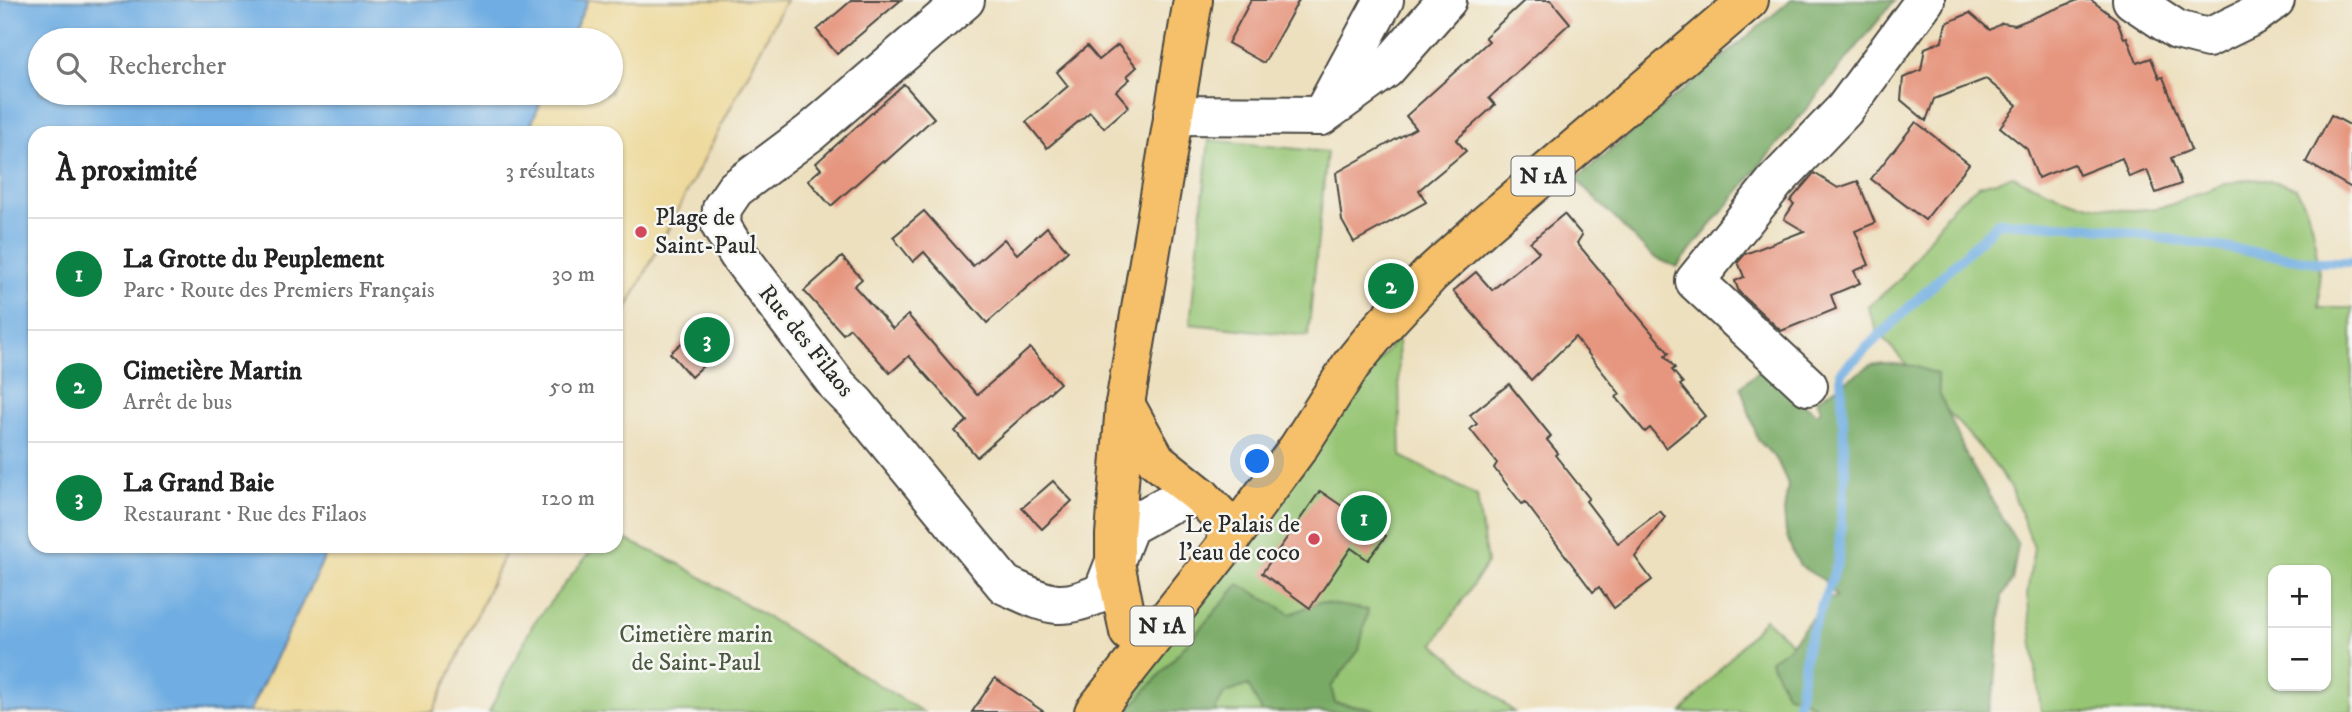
<!DOCTYPE html>
<html lang="fr">
<meta charset="utf-8">
<style>
:root{--surface:#fff;--page:#f6f6f6;--text:#222;--muted:#767676;--line:#e0e0e0;--accent:#0b8043}
body{margin:0;font-family:"IM FELL DW Pica",serif;background:var(--page);color:var(--text)}
.controls{position:absolute;right:21px;bottom:21px;display:grid;overflow:hidden;border-radius:14px;box-shadow:0 2px 5px #0004}
.controls button{width:63px;height:63px;display:grid;place-items:center;padding:0;border:0;border-bottom:2px solid var(--line);background:var(--surface);color:var(--text);font:35px sans-serif}
.you{position:absolute;left:1258px;top:462px;width:24px;height:24px;margin:-18px;border:5px solid #fff;border-radius:50%;background:#1a73e8;box-shadow:0 0 0 10px #1a73e833}
.badge{display:grid;place-items:center;width:46px;height:46px;border-radius:50%;background:var(--accent);color:#fff;font-size:23px;font-weight:700}
.pin{position:absolute;translate:-50% -50%;border:4px solid #fff;box-shadow:0 2px 7px #0006}
.list{margin:0;padding:0;list-style:none}
h2{display:flex;justify-content:space-between;align-items:center;height:91px;margin:0;padding:0 28px;font-size:30px}
h2 small{font-size:23px;font-weight:400;color:var(--muted)}
.list li{display:grid;grid-template-columns:46px 1fr auto;gap:21px;align-items:center;box-sizing:border-box;height:112px;padding:0 28px;border-top:2px solid var(--line)}
.list b{display:block;font-size:26px;white-space:nowrap}
.list p{margin:0;font-size:23px;white-space:nowrap;color:var(--muted)}
.list em{font-size:23px;font-style:normal;color:var(--muted)}
.icon{flex:none;width:38px;height:38px;fill:none;stroke:currentColor;stroke-width:2;stroke-linecap:round;stroke-linejoin:round}
.map{position:relative;flex:none;width:2352px;height:712px;overflow:hidden}
.search{position:absolute;background:var(--surface);box-shadow:0 2px 5px #0004;left:28px;top:28px;width:595px;height:77px;display:flex;align-items:center;gap:18px;box-sizing:border-box;padding:0 24px;border-radius:38px;color:var(--muted);font-size:26px}
.panel{position:absolute;background:var(--surface);box-shadow:0 2px 5px #0004;left:28px;top:126px;width:595px;height:427px;border-radius:21px}
.map>svg:first-child{display:block}
</style>
<div class="map">
<svg width="2352" height="712" viewBox="0 0 2352 712">
<rect width="100%" height="100%" fill="#f6f6f2"/>
<filter id="ink" filterUnits="userSpaceOnUse"><feTurbulence type="fractalNoise" baseFrequency=".0143" numOctaves="2"/><feDisplacementMap in="SourceGraphic" scale="14" xChannelSelector="R" yChannelSelector="G"/><feConvolveMatrix kernelMatrix="1 2 1 2 8 2 1 2 1" color-interpolation-filters="sRGB"/></filter>
<filter id="wash" filterUnits="userSpaceOnUse"><feTurbulence type="fractalNoise" baseFrequency=".00686" numOctaves="4" result="noise"/><feDisplacementMap in="SourceGraphic" scale="28" xChannelSelector="R" yChannelSelector="G"/><feGaussianBlur stdDeviation="1.57" result="paint"/><feColorMatrix in="noise" values="0 0 0 0 0 0 0 0 0 0 0 0 0 0 0 0 0 1.4 0 .05"/><feComposite in="paint" operator="in"/></filter>
<g filter="url(#wash)">
<rect width="100%" height="100%" fill="#ede0bf"/>
<!-- green -->
<g fill="#96c573" stroke="#60784f" stroke-width="2" fill-rule="evenodd">
<path d="M 1209,140 L 1327,152 L 1308,336 L 1190,324 Z"/>
<path d="M 2013,176 C 2061,198 2109,218 2163,207 C 2173,205 2183,199 2193,196 C 2232,181 2254,172 2296,188 C 2300,196 2306,205 2308,213 C 2316,240 2322,281 2319,308 L 2352,308 L 2352,712 L 2041,712 L 2027,594 L 2034,548 L 2011,488 L 1990,459 L 1877,331 L 1868,307 L 1899,280 L 1952,207 L 1978,186 ZM 2273,570 L 2326,570 L 2326,686 L 2273,686 Z"/>
<path d="M 1398,337 L 1401,456 L 1477,496 L 1487,563 L 1434,644 L 1514,712 L 1093,712 Z"/>
<path d="M 616,535 L 681,565 L 923,712 L 489,712 L 533,624 L 595,546 L 616,546 Z"/>
<path d="M 1765,619 L 1868,712 L 1682,712 Z"/>
</g>
<!-- forest -->
<g fill="#78aa65" stroke="#526a48" stroke-width="2">
<path d="M 1791,0 L 1895,0 L 1677,267 L 1653,257 L 1576,179 Z"/>
<path d="M 1884,363 L 1914,366 L 1937,374 L 1940,395 L 1968,459 L 2018,545 L 2012,581 L 2002,596 L 1995,685 L 1988,712 L 1805,712 L 1813,705 L 1798,697 L 1787,695 L 1770,660 L 1787,649 L 1827,599 L 1837,597 L 1825,581 L 1800,566 L 1792,550 L 1786,533 L 1784,512 L 1788,484 L 1777,460 L 1758,440 L 1741,387 L 1760,370 L 1817,414 L 1821,410 L 1817,400 L 1871,365 Z"/>
<path d="M 1239,584 L 1291,614 L 1319,602 L 1368,610 L 1359,650 L 1331,687 L 1335,703 L 1374,709 L 1373,712 L 1262,712 L 1248,685 L 1224,694 L 1214,712 L 1127,712 Z"/>
</g>
<!-- sand -->
<g fill="#eeda9e" stroke="#8c8264" stroke-width="2">
<path d="M 588,0 L 786,0 L 616,330 L 616,133 L 527,133 L 545,93 L 611,93 L 611,40 L 570,40 Z"/>
<path d="M 330,546 L 508,546 L 433,712 L 249,712 Z"/>
</g>
<!-- water -->
<path fill="#70ade2" stroke="#4e6c86" stroke-width="2" d="M 0,0 L 588,0 L 570,40 L 40,40 L 40,93 L 545,93 L 527,133 L 35,133 L 35,546 L 330,546 L 249,712 L 0,712 Z"/>
<g fill="none" stroke-linecap="round" stroke-linejoin="round">
<!-- stream -->
<path stroke="#70ade2" stroke-width="10" d="M 1797,712 L 1807,645 L 1838,562 L 1845,473 L 1841,372 L 1999,222 L 2091,227 L 2317,262 L 2352,262"/>
</g>
<g id="blocks">
<!-- building -->
<g fill="#e6967f">
<path d="M 852,0 L 901,0 L 837,54 L 817,30 Z"/>
<path d="M 1251,0 L 1299,0 L 1264,63 L 1228,43 Z"/>
<path d="M 1525,0 L 1551,0 L 1570,23 L 1489,98 L 1495,105 L 1456,140 L 1466,151 L 1419,190 L 1426,202 L 1354,242 L 1342,221 L 1336,173 L 1416,128 L 1406,116 L 1489,41 L 1485,37 Z"/>
<path d="M 2078,0 L 2091,0 L 2116,19 L 2124,38 L 2127,37 L 2137,63 L 2151,58 L 2159,78 L 2163,77 L 2191,150 L 2171,158 L 2181,184 L 2156,193 L 2147,170 L 2129,177 L 2122,158 L 2079,175 L 2074,164 L 2038,178 L 2027,149 L 2000,127 L 2017,105 L 1986,79 L 1934,99 L 1926,121 L 1901,100 L 1903,78 L 1921,70 L 1925,48 L 1942,41 L 1946,23 L 1970,13 L 1990,30 L 2002,23 L 2015,25 Z"/>
<path d="M 1118,45 L 1137,67 L 1127,76 L 1130,79 L 1116,91 L 1129,106 L 1104,128 L 1090,112 L 1047,148 L 1026,122 L 1068,86 L 1057,72 L 1087,46 L 1099,60 Z"/>
<path d="M 904,84 L 934,118 L 885,162 L 883,160 L 831,206 L 808,180 L 821,169 L 816,163 Z"/>
<path d="M 2331,115 L 2352,126 L 2352,188 L 2306,162 Z"/>
<path d="M 1916,122 L 1969,164 L 1925,220 L 1871,179 Z"/>
<path d="M 1814,173 L 1838,188 L 1858,181 L 1875,223 L 1855,231 L 1869,265 L 1854,271 L 1860,283 L 1831,295 L 1836,309 L 1781,331 L 1739,292 L 1735,281 L 1744,277 L 1738,262 L 1745,254 L 1804,231 L 1784,219 L 1794,204 L 1790,201 Z"/>
<path d="M 924,211 L 973,266 L 1004,239 L 1017,254 L 1047,227 L 1068,251 L 987,323 L 924,252 L 913,262 L 893,237 Z"/>
<path d="M 1564,214 L 1582,235 L 1577,243 L 1669,353 L 1665,356 L 1675,368 L 1672,370 L 1683,383 L 1680,385 L 1705,416 L 1666,448 L 1650,428 L 1645,432 L 1616,397 L 1620,394 L 1575,337 L 1531,380 L 1453,291 L 1476,272 L 1492,290 L 1539,252 L 1530,242 Z"/>
<path d="M 842,257 L 862,279 L 854,286 L 893,329 L 908,315 L 977,395 L 1030,348 L 1060,383 L 977,457 L 955,431 L 967,421 L 909,356 L 890,373 L 850,328 L 843,334 L 804,291 Z"/>
<path d="M 711,317 L 731,340 L 691,377 L 670,353 Z"/>
<path d="M 1509,384 L 1551,436 L 1547,440 L 1558,453 L 1555,455 L 1589,498 L 1586,501 L 1618,543 L 1660,511 L 1665,517 L 1635,557 L 1652,580 L 1614,608 L 1599,587 L 1593,592 L 1525,502 L 1522,504 L 1494,468 L 1497,463 L 1470,429 L 1477,424 L 1470,415 Z"/>
<path d="M 1053,481 L 1072,501 L 1042,529 L 1022,508 Z"/>
<path d="M 1320,491 L 1386,536 L 1368,560 L 1351,548 L 1310,608 L 1262,573 Z"/>
<path d="M 995,678 L 1044,712 L 972,712 Z"/>
</g>
</g>
</g>
<g filter="url(#ink)">
<use href="#blocks" fill-opacity="0" stroke="#484641" stroke-width="2"/>
<g fill="none" stroke-linecap="round" stroke-linejoin="round">
<defs>
<g id="minor">
<path d="M 965,0 L 811,132 L 735,189 L 722,208 L 721,226 L 738,254 L 838,386 L 856,404 L 1005,585 C 1048,604 1058,613 1103,592 L 1129,526 L 1169,504 L 1201,496"/>
<path d="M 2132,0 L 2177,30 L 2208,38 L 2253,16 L 2275,0"/>
<path d="M 1325,109 L 1384,0"/>
<path d="M 1173,115 L 1321,116 L 1386,69 L 1447,0"/>
<path d="M 1808,386 L 1695,281 L 1775,182 L 1844,110 L 1925,0"/>
</g>
<g id="major">
<path d="M 1125,404 L 1156,460 L 1201,496 L 1220,516 L 1230,540"/>
<path d="M 1129,632 L 1115,563 L 1115,535 L 1125,404 L 1193,0"/>
<path d="M 1094,712 L 1230,540 L 1298,448 L 1351,365 L 1381,328 L 1430,275 L 1484,226 L 1749,0"/>
</g>
</defs>
<!-- minor casing -->
<use href="#minor" stroke="#484641" stroke-width="42"/>
<!-- major casing -->
<use href="#major" stroke="#484641" stroke-width="42"/>
<!-- minor -->
<use href="#minor" stroke="#fff" stroke-width="38"/>
<!-- major -->
<use href="#major" stroke="#f6c06b" stroke-width="38"/>
</g>
</g>
<!-- markers -->
<g fill="#d1495b" stroke="#f6f6f2" stroke-width="2.5">
<circle cx="641" cy="232" r="7"/>
<circle cx="1314" cy="539" r="7"/>
</g>
<g text-anchor="middle" dominant-baseline="central" stroke-width="5" stroke-linejoin="round" paint-order="stroke">
<!-- shield labels -->
<g fill="#f6f6f2" stroke="#686867" stroke-width="2">
<rect x="1511.5" y="156.5" width="63" height="39" rx="5"/>
<rect x="1130.5" y="606.5" width="63" height="39" rx="5"/>
</g>
<g font-size="23" font-weight="bold" fill="#2b2b2b">
<text x="1543" y="176">N 1A</text>
<text x="1162" y="626">N 1A</text>
</g>
<!-- poi labels -->
<g font-size="24" fill="#2b2b2b" stroke="#f6f6f2" text-anchor="start">
<text x="655" y="218">Plage de<tspan x="655" dy="28">Saint-Paul</tspan></text>
<text x="1300" y="525" text-anchor="end">Le Palais de<tspan x="1300" dy="28">l’eau de coco</tspan></text>
</g>
<!-- street labels -->
<g font-size="24" fill="#2b2b2b" stroke="#f6f6f2">
<text transform="translate(806 341) rotate(51)">Rue des Filaos</text>
</g>
<!-- park labels -->
<g font-size="24" fill="#4b5941" stroke="#f6f6f2">
<text x="696" y="635">Cimetière marin<tspan x="696" dy="28">de Saint-Paul</tspan></text>
</g>
</g>
</svg>
<div class="controls">
<button>+</button>
<button>−</button>
</div>
<div class="you"></div>
<div class="pin badge" style="left:1364px;top:518px">1</div>
<div class="pin badge" style="left:1391px;top:286px">2</div>
<div class="pin badge" style="left:707px;top:340px">3</div>
<div class="search"><svg class="icon" aria-label="search" viewBox="0 0 24 24"><circle cx="10" cy="10" r="6"/><path d="M15 15l6 6"/></svg>Rechercher</div>
<section class="panel">
<h2>À proximité<small>3 résultats</small></h2>
<ul class="list">
<li><span class="badge">1</span><div><b>La Grotte du Peuplement</b><p>Parc · Route des Premiers Français</p></div><em>30 m</em></li>
<li><span class="badge">2</span><div><b>Cimetière Martin</b><p>Arrêt de bus</p></div><em>50 m</em></li>
<li><span class="badge">3</span><div><b>La Grand Baie</b><p>Restaurant · Rue des Filaos</p></div><em>120 m</em></li>
</ul>
</section>
</div>
